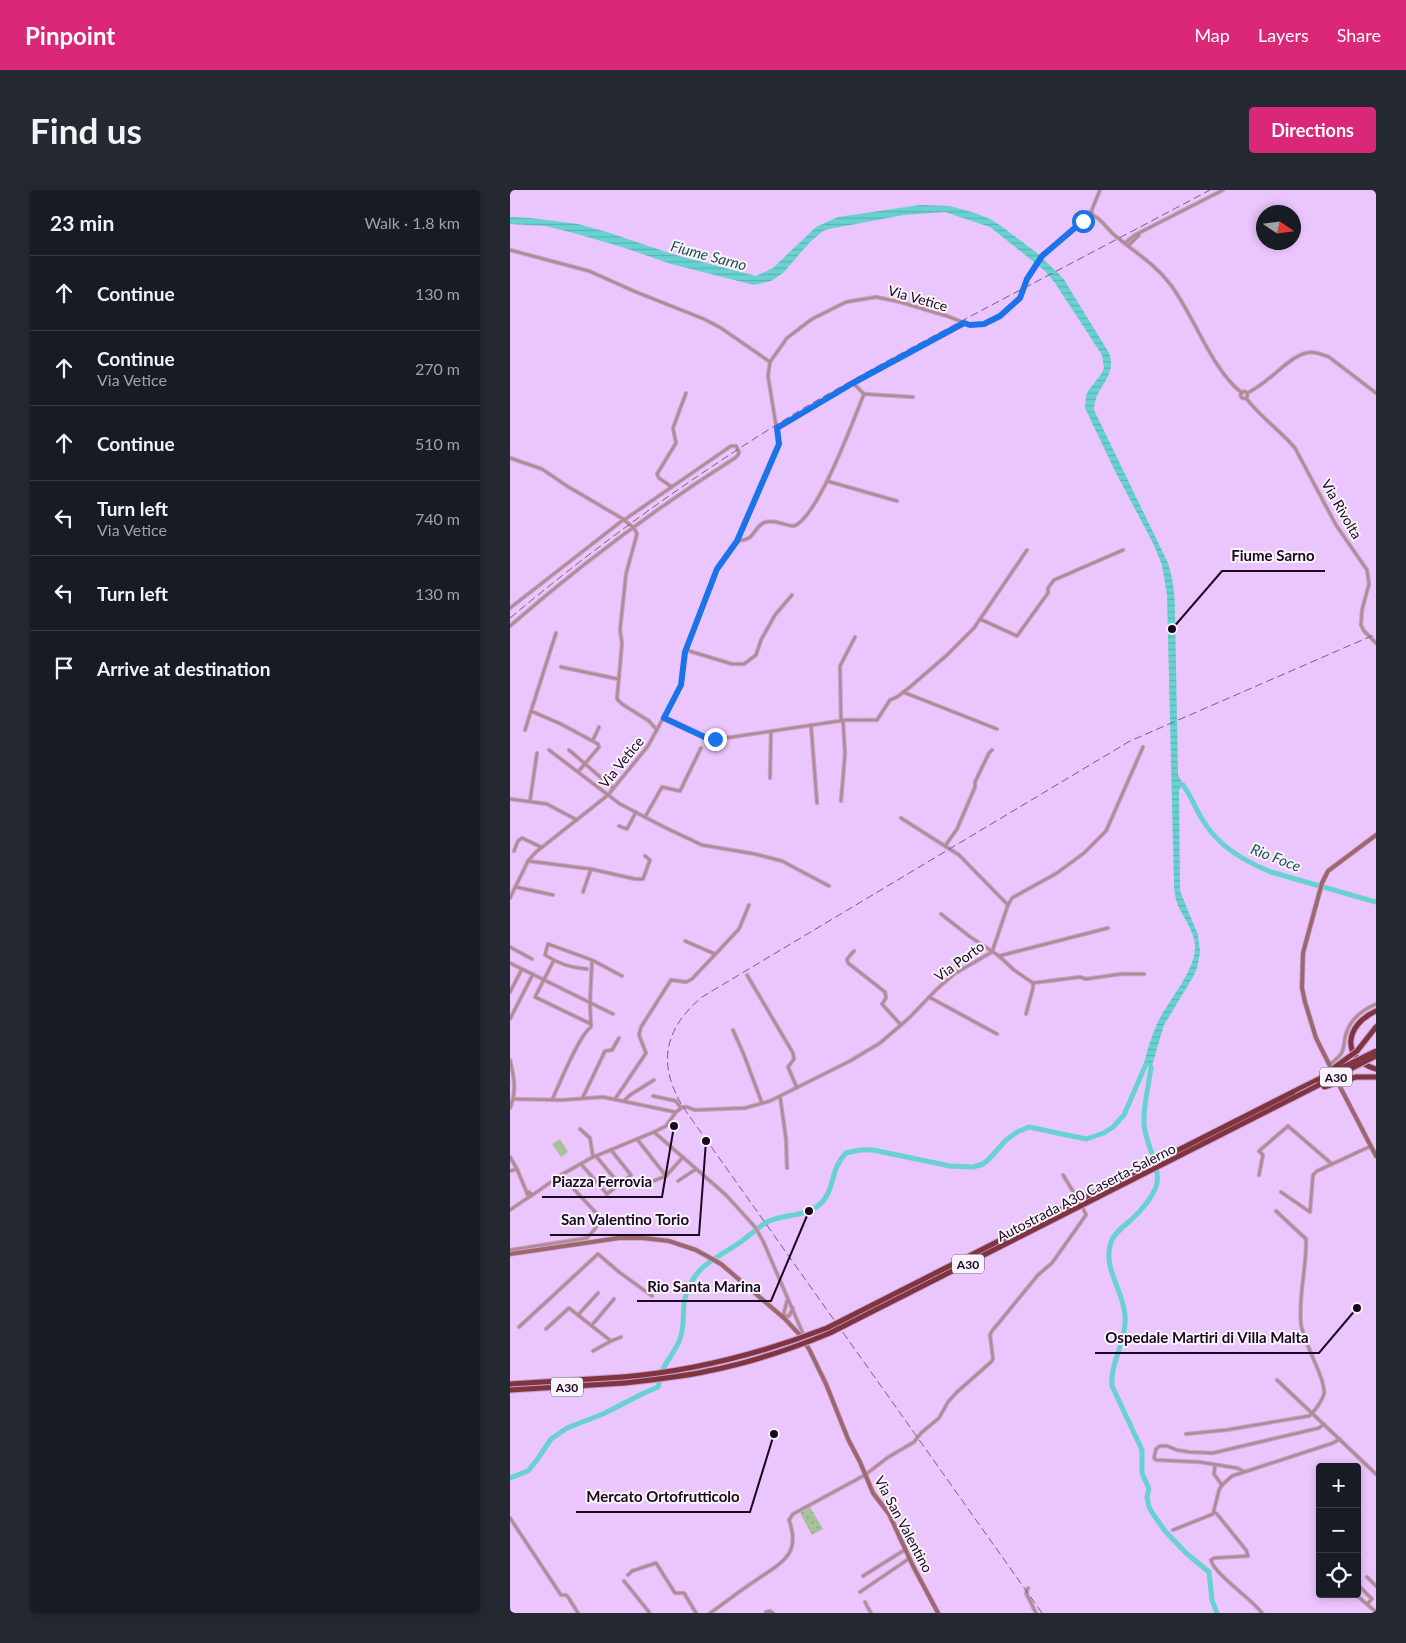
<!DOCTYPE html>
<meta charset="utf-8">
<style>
:root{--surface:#171b24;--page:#242831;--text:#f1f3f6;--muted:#9ea1a6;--line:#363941;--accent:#db2777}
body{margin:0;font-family:Lato,sans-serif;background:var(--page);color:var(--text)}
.controls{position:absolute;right:15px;bottom:15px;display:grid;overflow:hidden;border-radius:5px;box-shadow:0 2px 8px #0003}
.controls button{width:45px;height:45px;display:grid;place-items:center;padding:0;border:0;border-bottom:1px solid var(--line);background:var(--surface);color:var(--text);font:25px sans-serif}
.compass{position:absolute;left:746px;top:15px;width:45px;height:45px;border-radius:50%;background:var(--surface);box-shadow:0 2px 8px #0003;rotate:103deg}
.stop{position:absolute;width:15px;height:15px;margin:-11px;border:4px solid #1a73e8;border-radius:50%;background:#fff}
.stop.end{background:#1a73e8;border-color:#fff;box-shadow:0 1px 5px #0008}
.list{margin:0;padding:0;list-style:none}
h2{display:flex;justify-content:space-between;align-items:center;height:65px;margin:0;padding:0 20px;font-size:21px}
h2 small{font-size:16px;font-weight:400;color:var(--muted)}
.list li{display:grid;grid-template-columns:32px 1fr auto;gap:15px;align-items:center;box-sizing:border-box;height:75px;padding:0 20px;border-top:1px solid var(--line)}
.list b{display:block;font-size:19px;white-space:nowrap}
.list p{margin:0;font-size:16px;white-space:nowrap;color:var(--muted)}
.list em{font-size:16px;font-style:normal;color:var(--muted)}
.icon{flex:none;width:28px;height:28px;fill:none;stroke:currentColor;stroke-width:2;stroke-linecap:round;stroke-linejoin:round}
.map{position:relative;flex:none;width:866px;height:1423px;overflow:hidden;border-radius:5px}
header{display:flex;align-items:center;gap:30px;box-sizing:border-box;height:70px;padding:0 25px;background:var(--accent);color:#fff}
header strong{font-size:24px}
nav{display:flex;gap:28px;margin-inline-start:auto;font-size:18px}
.intro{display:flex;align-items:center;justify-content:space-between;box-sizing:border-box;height:120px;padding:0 30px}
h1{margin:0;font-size:35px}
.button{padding:12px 22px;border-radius:5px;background:var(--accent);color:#fff;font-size:18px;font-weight:700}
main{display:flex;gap:30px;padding:0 30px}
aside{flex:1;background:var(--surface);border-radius:5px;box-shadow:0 2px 8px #0003}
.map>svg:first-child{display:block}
</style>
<header>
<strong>Pinpoint</strong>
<nav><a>Map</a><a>Layers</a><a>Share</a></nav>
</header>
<div class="intro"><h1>Find us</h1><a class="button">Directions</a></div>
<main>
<aside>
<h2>23 min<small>Walk · 1.8 km</small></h2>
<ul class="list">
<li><svg class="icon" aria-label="ahead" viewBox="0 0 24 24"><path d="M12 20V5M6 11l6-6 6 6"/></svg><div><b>Continue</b></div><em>130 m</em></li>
<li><svg class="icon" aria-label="ahead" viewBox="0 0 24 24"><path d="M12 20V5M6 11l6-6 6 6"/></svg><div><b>Continue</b><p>Via Vetice</p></div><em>270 m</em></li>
<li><svg class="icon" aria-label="ahead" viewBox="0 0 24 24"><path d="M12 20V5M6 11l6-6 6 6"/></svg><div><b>Continue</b></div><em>510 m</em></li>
<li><svg class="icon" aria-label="left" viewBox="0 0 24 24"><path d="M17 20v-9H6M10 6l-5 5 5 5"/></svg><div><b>Turn left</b><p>Via Vetice</p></div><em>740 m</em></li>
<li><svg class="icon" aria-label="left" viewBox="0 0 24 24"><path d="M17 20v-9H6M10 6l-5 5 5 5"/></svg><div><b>Turn left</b></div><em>130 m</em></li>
<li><svg class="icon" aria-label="arrive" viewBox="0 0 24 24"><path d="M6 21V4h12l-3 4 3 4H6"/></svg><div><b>Arrive at destination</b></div></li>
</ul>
</aside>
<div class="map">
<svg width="866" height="1423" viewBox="0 0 866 1423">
<defs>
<pattern id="grass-dots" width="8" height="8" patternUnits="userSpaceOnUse" patternTransform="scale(1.25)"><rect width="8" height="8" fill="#a7c19a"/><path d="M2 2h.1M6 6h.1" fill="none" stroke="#8fa484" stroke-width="1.8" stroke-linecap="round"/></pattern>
<pattern id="water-rules" width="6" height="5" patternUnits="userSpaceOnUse" patternTransform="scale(1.25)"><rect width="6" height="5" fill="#68d2d1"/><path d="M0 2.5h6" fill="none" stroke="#5ab3b3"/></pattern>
</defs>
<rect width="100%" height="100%" fill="#ebc5fd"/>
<!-- grass -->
<path fill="url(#grass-dots)" d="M 300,1317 L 313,1339 L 302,1345 L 290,1323 Z"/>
<!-- park -->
<path fill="#a7c19a" d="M 50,949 L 58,962 L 51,967 L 42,954 Z"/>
<!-- water -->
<path fill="url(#water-rules)" d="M 410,15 L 440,16 L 465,23 L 480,29 L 491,36 L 527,63 L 553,88 L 599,163 C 608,187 584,197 584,220 L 658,373 C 663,389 665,405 665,422 L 668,585 L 676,599 L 671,596 L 669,601 L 670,701 L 688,745 L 690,762 L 687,778 L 683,787 L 654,835 L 640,882 L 639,882 L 639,876 L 636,875 L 633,879 C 636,863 642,843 650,828 C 660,809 684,781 685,759 C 686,742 673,728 667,713 C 665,706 664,700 664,694 L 657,405 L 652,375 L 643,353 L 605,281 L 575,218 L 576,206 L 578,201 L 592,183 L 594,178 L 592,165 L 545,93 L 534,80 L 480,37 L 435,22 L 394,25 L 319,39 L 313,41 L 300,52 L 273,83 L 261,91 L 244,95 L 161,74 L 112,57 L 60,42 L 35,36 L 0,34 L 0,27 L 21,28 L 68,34 L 97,42 L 162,64 L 246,86 L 263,78 L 306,37 L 328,27 Z"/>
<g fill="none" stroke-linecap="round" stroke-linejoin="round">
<!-- river -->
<g stroke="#68d2d1" stroke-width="5">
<path d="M 673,595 C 682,607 687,623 696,635 C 711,658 736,672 761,682 L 866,712"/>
<path d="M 641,877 C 639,896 633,915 634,934 C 635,953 650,975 647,993 C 644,1006 631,1021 621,1030 C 614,1036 604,1043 601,1052 C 592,1078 614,1101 615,1126 C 617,1151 600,1172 602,1196 L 632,1260 L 632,1283 L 639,1299 L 637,1307 L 639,1317 L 643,1324 L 655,1341 L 676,1363 L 699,1382 L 702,1410 L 707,1423"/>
<path d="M 0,1288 L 18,1281 L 27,1270 L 41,1249 L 57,1238 L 93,1224 L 134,1203 L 148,1197 C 150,1191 150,1184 153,1179 C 158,1169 166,1160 170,1149 C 176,1133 171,1119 176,1105 C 186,1073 207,1069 232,1051 C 240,1045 249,1036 259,1031 C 275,1024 295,1027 309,1015 C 326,1001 319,980 336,963 L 350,960 L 363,960 L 440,976 L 463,977 L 473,974 L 480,968 L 496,950 L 507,942 L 519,937 L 576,949 L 594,943 L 603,937 L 614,925 L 636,874"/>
</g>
<defs>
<g id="minor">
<path d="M 581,22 L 590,0"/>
<path d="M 583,25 C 593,30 598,41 608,48 C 626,63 646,75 660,94 C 684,125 701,179 732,203"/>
<path d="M 615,53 L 625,45 L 713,0"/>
<path d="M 619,55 L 629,45"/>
<path d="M 0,60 L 79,81 L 126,102 L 194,129 L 211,138 L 260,172"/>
<path d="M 343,193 L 354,204"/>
<circle cx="734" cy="205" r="3.5"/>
<path d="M 737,203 C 757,195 778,167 796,163 C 804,161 811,164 819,167 L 866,203"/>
<path d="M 736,208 C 750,227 770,240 785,258 L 826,335 L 857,380 L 859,394 L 852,420 L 851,435 L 854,441 L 866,453"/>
<path d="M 267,238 L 343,193 L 454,133"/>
<path d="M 0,268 L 32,279 L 57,296 L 113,329 L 124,338 L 127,344 L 116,384 L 110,440 L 112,453 L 107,509 L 112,514 L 139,531 L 147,540"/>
<path d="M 317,291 L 387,311"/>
<path d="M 162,297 L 149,288 L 147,284 L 166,253 L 163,238 L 176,203"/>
<path d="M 228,350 C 246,352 243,335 256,332 C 265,329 275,336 284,336 C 308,327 343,231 354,204 L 403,207"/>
<path d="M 0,418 L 113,330"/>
<path d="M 470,429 L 507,446 L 538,403 L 538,398 L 544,390 L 613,360"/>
<path d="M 0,436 C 70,375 146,318 225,268 L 228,265 L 229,262 L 226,256 L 221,256 L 114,330"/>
<path d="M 176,460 L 222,474 L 234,474 L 246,465 L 251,450 L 265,425 L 282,405"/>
<path d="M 51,477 L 108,489"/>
<path d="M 393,502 L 487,539"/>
<path d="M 21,521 L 46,443"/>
<path d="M 154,528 L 199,549 L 209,549 L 336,530 L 367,530 L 380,510 L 387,507 L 400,497 L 437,465 L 464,438 L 517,360"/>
<path d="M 331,531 L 330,476 L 345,447"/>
<path d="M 301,535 L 307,613"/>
<path d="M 15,540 L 21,521 L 51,534 L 88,554 L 89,557 L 68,582"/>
<path d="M 83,550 L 89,537"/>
<path d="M 39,560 L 110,614 L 154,637 L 192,655 L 245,664 L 272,671 L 319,696"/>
<path d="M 59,560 L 103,598"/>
<path d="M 260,588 L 261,542"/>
<path d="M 0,609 L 37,614 L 67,630"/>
<path d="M 20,611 L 27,563"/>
<path d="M 331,611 L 335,564 L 333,530"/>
<path d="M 135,627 L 152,597 L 170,601 L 191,558"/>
<path d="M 391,628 L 449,665 L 498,715"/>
<path d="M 109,636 L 117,639 L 126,622"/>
<path d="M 435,656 L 447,639 L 465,597 L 465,592 L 479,563 L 482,560"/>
<path d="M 4,661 L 8,651 L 12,648 L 31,657"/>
<path d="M 18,671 L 81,679 L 125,689 L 133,689 L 140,670 L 135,666"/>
<path d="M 6,697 L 43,705"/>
<path d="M 73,702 L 81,679"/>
<path d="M 0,708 L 18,671 L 26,662 L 98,605 L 138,556 L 171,495 L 175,463 L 207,379 L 227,351 L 269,254 L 258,186 L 260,172 L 277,148 L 302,129 L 336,112 L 366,107 L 390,112 L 437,126 L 460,135 L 474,134 L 490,126 L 510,108 L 517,89 L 532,66 L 578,25 L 582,26 L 582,22 L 579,22 L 578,25"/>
<path d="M 431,724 L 459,746 L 489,766 L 598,738"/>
<path d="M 175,751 L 205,764"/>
<path d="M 0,757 L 22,769"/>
<path d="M 344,761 L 337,769 L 338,773 L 375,802 L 376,808 L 372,814 L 391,835"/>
<path d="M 489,766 L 504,780 L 523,793 L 570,787 L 576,789 L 611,784 L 634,784"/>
<path d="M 44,770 L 25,807 L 81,834"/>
<path d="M 0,773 L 103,824"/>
<path d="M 77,779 C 62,778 47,773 35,765 L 38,754 L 82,770"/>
<path d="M 237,785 L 283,863 L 284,869 L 278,877 L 287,898"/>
<path d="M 0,802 L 12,779"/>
<path d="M 419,807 L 487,844"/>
<path d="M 516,824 L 523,798 L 523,793"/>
<path d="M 0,829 L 23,784"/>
<path d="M 223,840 L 234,865 L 252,913"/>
<path d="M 0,870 C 4,886 7,902 0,918"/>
<path d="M 819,875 C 823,872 828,868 831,864 C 834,860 834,853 835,848 C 838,831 850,821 866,814"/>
<path d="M 143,906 L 166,911 L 171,918"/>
<path d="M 270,906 L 276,949 L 277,978"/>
<path d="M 73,907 L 95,861 L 102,860 L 109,848"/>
<path d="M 4,909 L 52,910 L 93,907 L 165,922"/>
<path d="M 105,909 L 136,863 L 129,845 L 131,837 L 161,790 L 176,792 L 182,789 L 229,739 L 239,715"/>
<path d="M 42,910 C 49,895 69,845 81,837 L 80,813 L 82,770 L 112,786"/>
<path d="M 114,911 L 120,905 L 144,890"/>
<path d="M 70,939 L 80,948 L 83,967"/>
<path d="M 144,942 L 156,936 L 166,922 L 173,917 L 177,917 L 185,920 L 235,918 L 260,911 L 340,871 L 370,853 L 399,828 L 427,799 L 444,784 L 482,762 L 498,715 L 502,708 L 547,683 L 574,663 L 596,641 L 633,557"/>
<path d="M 127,949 L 156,986"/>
<path d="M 86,966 L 109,994"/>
<path d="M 0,967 L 7,979 L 17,1003"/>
<path d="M 71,974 L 97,1004 L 121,985 L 101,960"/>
<path d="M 0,981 L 7,979"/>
<path d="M 553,985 L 569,1011"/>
<path d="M 749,985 L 753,965 L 749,961 L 778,936 L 822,974"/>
<path d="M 168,991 L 186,979"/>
<path d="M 133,995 L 156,986 L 173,967"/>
<path d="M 19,1002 L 21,1004 L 19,1007 L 17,1004 Z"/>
<path d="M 771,1002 L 800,1022 L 803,985 L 807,981 L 861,956"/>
<path d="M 21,1006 L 51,985 L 81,968 L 144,942 L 216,1005 L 245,1037 L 253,1051 L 297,1153"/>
<path d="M 0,1020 L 19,1007"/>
<path d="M 0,1060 L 77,1048 C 83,1041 92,1034 87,1024 L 51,985"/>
<path d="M 277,1111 L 273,1126 L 279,1126 L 283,1118"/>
<path d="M 68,1125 L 88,1103"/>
<path d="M 82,1135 L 104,1109"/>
<path d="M 9,1137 L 88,1064 L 109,1082 L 142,1106"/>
<path d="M 36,1139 L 59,1118 L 101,1151 L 111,1147"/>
<path d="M 83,1161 L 101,1151"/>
<path d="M 767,1190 L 866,1284"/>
<path d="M 676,1244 L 716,1240 L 799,1226 C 804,1222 812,1211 814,1204 C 816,1189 793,1152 791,1134 C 788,1106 797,1077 796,1049 L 766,1021"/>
<path d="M 705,1275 L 704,1284 L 712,1295"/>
<path d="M 733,1281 L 727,1278 L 689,1272 L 646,1270 L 644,1268 L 646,1259 L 650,1256 L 657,1256 L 667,1260 L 679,1262 L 703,1263 L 809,1238 L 814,1234"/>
<path d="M 355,1285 L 377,1268 L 404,1252 L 411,1243 L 429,1228 L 438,1212 L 447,1202 L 481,1172 L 483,1169 L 480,1145 L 482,1141 L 528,1085 L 542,1073 L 576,1025 L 572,1016"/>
<path d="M 704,1322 L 707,1324 L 736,1360 L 738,1366 L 704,1368 L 701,1370 C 703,1383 742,1409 752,1423"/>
<path d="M 0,1328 L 51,1405 L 56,1405 L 58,1407 L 68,1423"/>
<path d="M 663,1340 L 703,1324 L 709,1300 L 712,1295 L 722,1286 L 823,1253 L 830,1249"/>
<path d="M 118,1385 L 122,1381 L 146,1373 L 165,1403 L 174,1403 L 186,1423"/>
<path d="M 353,1386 L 396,1359"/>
<path d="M 857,1387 L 866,1396"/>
<path d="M 114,1391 L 139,1422"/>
<path d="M 847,1394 L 862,1409 L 857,1414"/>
<path d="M 518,1398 L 516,1403 L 526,1423"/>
<path d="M 350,1402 L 400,1368"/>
<path d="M 845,1404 L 866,1422"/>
<path d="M 355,1412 L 361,1423"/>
<path d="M 256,1422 L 260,1421 L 263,1423"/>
<path d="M 200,1423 C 215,1413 229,1401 245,1391 C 270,1373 292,1366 279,1330 L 283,1324 L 355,1285"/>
</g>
<g id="secondary">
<path d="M 824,884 L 806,848 L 795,812 L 792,798 L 793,763 L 812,693 L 818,681 L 866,645"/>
<path d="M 827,891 L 866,966"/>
<path d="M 0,1064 L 109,1048 L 133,1048 L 159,1051 L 186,1060 L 211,1074 L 275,1129 L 289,1144 L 299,1159 L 316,1194 L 338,1249 L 350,1272 L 363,1303 L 379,1324 L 403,1376 L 428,1423"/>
</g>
<g id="motorway">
<path d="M 866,821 C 835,835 830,868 866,879"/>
<path d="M 847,861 L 866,837"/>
<path d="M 783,902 L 807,890"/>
<path d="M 0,1194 L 113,1187"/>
<path d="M 0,1200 L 114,1193"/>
</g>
</defs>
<!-- minor casing -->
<use href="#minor" stroke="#c5a3d5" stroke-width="4.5"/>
<!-- secondary casing -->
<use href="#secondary" stroke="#c5a3d5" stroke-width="5.5"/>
<!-- motorway casing -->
<use href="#motorway" stroke="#c5a3d5" stroke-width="7"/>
<!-- minor -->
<use href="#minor" stroke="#b38b8e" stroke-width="2.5"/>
<!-- secondary -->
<use href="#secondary" stroke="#a0676b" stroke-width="4"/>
<!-- motorway -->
<use href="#motorway" stroke="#82343e" stroke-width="5"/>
<!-- rail -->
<g stroke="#785d84" stroke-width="1" stroke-dasharray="8 4" stroke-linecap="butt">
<path d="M 0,428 C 92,351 190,281 292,219 C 359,180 427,144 495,108 C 564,72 632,36 700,0"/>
<path d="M 532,1423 L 173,917 C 147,874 154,839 192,807 L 620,551 L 866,444"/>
</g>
<defs>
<g id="motorway-bridge">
<path d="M 825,877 L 847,861"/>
<path d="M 807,890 L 866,861"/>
<path d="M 814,897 L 846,887 L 866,887"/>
<path d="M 113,1187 C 185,1181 250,1164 317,1138 L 783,902"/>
<path d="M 114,1193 C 142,1190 171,1187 198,1181 C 240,1173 281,1159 320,1143 L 866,866"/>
</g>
</defs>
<!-- motorway-bridge casing -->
<use href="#motorway-bridge" stroke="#c5a3d5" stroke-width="7" stroke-linecap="butt"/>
<!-- motorway-bridge -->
<use href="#motorway-bridge" stroke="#82343e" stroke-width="5"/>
</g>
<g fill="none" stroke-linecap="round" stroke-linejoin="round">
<!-- route -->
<path stroke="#1a73e8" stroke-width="6" d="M 205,549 L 199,549 L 154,528 L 171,495 L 175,462 L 207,379 L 227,351 L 269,254 L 267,238 L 343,193 L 454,133 L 460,135 L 474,134 L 490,126 L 510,108 L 517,89 L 532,66 L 573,31"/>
</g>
<g text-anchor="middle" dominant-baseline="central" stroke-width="4" stroke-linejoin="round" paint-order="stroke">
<!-- shield labels -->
<g fill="#f9f4fb" stroke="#5d4f62" stroke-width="1">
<rect x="810" y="877.5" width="32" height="19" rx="4"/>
<rect x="442" y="1064.5" width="32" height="19" rx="4"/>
<rect x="41" y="1187.5" width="32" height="19" rx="4"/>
</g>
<g font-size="12" font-weight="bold" fill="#1a0821">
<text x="826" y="887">A30</text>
<text x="458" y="1074">A30</text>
<text x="57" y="1197">A30</text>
</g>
<!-- street labels -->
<g font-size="14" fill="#1a0821" stroke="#f9f4fb">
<text transform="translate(408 108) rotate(16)">Via Vetice</text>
<text transform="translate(832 319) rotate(60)">Via Rivolta</text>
<text transform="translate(111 572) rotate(-51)">Via Vetice</text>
<text transform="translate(449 771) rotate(-36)">Via Porto</text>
<text transform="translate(576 1002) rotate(-27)">Autostrada A30 Caserta-Salerno</text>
<text transform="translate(394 1334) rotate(62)">Via San Valentino</text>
</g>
<!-- water labels -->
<g font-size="15" font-style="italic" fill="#225151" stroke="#f9f4fb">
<text transform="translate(199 65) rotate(15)">Fiume Sarno</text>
<text transform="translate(766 667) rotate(21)">Rio Foce</text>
</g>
</g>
<!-- callouts -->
<path fill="none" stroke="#1a0821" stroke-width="2" d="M662 439L712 381H815M164 936L152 1007H32M196 951L189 1045H40M299 1021L261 1111H127M847 1118L809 1163H585M264 1244L240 1322H66"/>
<g fill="#1a0821" stroke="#f9f4fb" stroke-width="2">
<circle cx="662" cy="439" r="5"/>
<circle cx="164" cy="936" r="5"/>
<circle cx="196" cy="951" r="5"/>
<circle cx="299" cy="1021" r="5"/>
<circle cx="847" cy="1118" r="5"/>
<circle cx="264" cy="1244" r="5"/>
</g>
<g font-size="15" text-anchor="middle" font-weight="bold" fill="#1a0821" stroke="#f9f4fb" stroke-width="4" stroke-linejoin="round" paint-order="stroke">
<text x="763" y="371">Fiume Sarno</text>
<text x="92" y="997">Piazza Ferrovia</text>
<text x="115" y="1035">San Valentino Torio</text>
<text x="194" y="1102">Rio Santa Marina</text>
<text x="697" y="1153">Ospedale Martiri di Villa Malta</text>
<text x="153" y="1312">Mercato Ortofrutticolo</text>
</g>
</svg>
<div class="controls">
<button>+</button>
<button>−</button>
<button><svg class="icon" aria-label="locate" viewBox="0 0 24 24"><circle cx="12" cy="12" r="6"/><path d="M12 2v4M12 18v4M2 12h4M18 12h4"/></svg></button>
</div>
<svg class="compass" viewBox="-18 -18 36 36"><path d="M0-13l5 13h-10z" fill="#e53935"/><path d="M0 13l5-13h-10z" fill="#9ea1a6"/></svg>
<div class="stop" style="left:573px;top:31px"></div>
<div class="stop end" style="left:205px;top:549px"></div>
</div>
</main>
